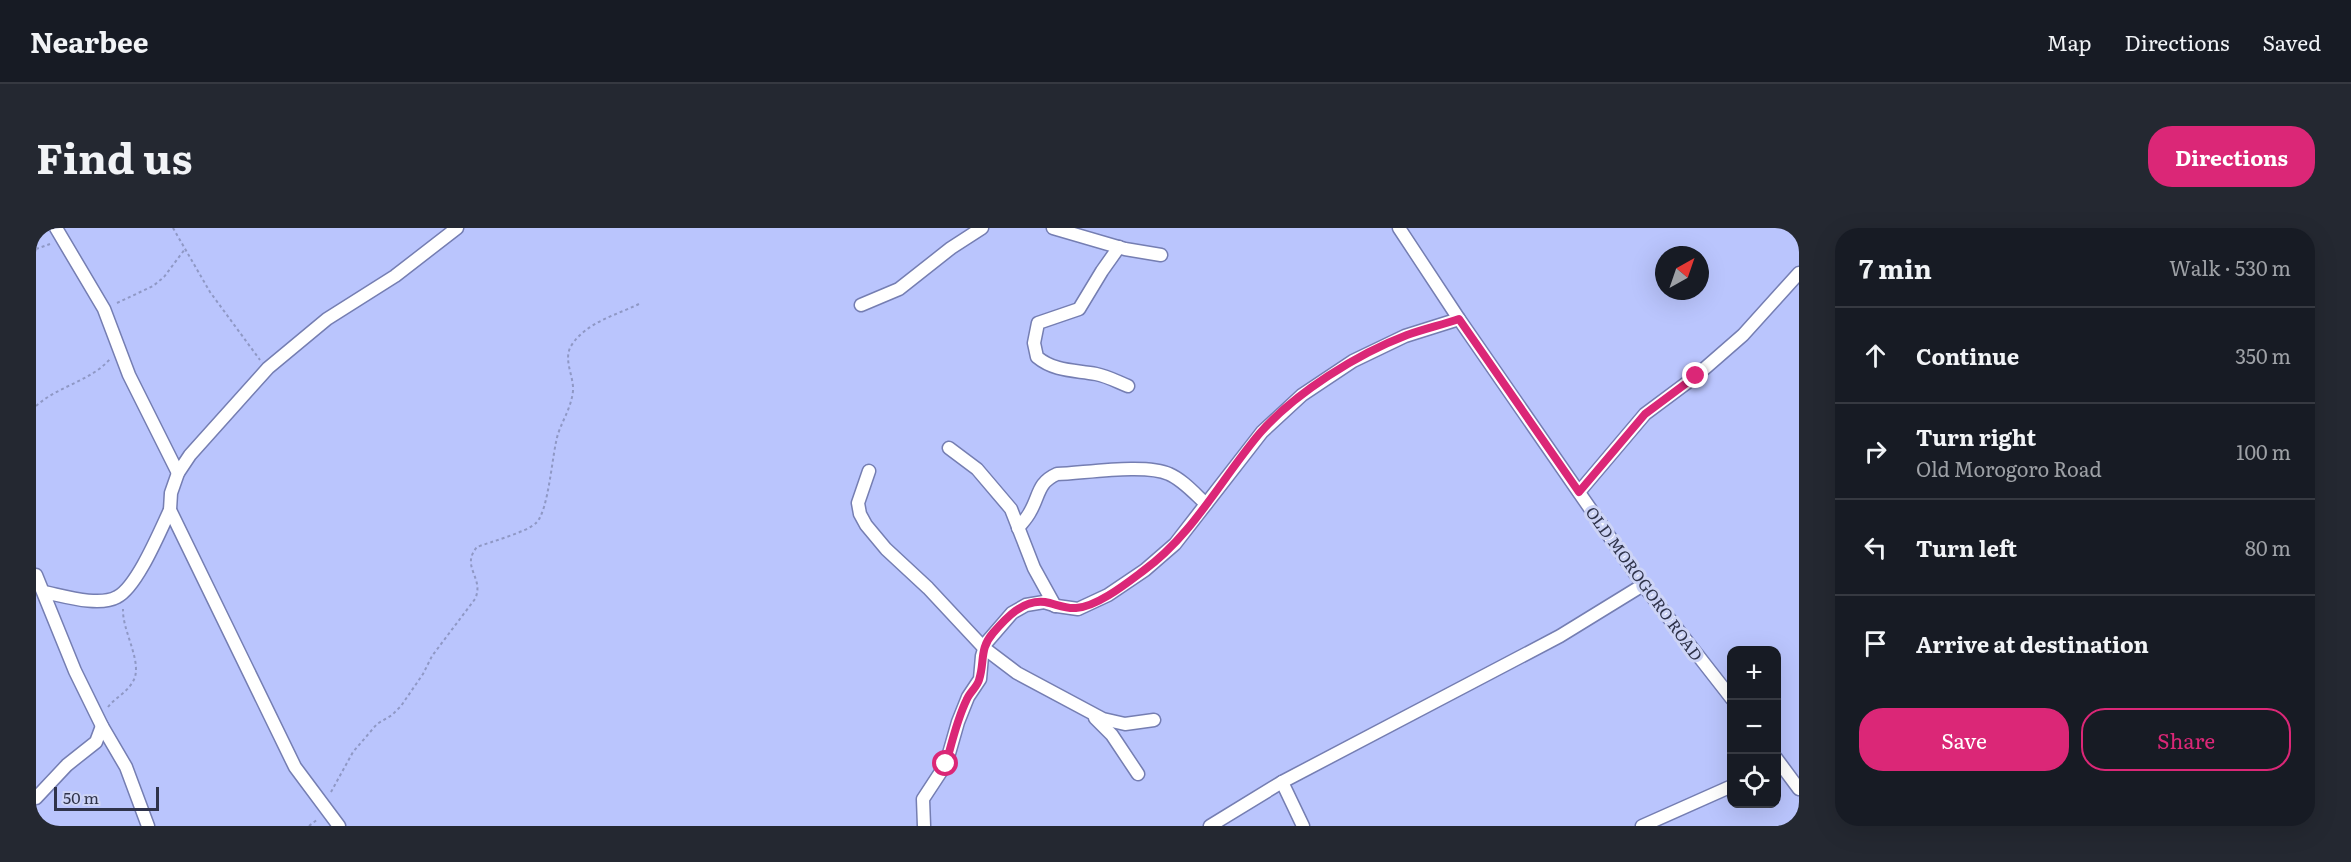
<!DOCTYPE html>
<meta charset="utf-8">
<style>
:root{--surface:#171b24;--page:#242831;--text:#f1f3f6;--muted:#9ea1a6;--line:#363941;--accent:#db2777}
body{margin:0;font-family:Literata,serif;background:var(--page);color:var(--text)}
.controls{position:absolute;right:18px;bottom:18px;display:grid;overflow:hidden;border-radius:12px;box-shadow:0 6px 24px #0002}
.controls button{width:54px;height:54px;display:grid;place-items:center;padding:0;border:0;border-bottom:2px solid var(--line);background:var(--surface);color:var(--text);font:30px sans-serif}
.compass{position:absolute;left:1619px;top:18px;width:54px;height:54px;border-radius:50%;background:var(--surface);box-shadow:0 6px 24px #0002;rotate:40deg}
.scale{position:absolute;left:18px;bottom:15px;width:105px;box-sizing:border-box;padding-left:6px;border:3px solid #2f334a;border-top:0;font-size:16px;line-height:21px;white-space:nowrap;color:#2f334a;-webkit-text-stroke:4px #cdd4f6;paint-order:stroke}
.stop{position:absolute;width:18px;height:18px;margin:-14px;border:4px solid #db2777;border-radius:50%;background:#fff}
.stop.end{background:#db2777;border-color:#fff;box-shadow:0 2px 6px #0008}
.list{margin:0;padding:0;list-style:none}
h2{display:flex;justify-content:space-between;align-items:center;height:78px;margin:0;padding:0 24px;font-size:26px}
h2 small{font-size:20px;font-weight:400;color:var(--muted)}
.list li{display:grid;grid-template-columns:39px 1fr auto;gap:18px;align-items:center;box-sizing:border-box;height:96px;padding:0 24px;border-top:2px solid var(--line)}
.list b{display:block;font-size:22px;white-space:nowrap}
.list p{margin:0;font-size:20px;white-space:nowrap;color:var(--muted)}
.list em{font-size:20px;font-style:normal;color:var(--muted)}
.actions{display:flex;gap:12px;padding:18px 24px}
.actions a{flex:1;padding:14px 0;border:2px solid var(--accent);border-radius:24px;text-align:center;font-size:21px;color:var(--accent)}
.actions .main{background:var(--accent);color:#fff}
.icon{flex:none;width:33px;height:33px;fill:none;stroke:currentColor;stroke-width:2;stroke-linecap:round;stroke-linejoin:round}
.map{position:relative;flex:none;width:1763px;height:598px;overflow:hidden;border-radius:24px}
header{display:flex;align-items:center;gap:36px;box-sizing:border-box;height:84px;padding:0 30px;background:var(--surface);border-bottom:2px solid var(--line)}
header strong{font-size:28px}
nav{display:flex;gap:33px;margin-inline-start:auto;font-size:21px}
.intro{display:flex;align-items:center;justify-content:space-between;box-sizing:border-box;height:144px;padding:0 36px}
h1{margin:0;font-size:42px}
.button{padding:15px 27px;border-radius:24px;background:var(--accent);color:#fff;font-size:21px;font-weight:700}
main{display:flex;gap:36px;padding:0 36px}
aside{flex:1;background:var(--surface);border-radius:24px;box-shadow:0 6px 24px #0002}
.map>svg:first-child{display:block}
</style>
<header>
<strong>Nearbee</strong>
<nav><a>Map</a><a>Directions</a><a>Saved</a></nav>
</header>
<div class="intro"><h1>Find us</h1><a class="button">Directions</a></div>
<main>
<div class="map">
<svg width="1763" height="598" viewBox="0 0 1763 598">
<rect width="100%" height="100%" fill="#bac5fd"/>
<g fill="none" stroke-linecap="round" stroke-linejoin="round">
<defs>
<g id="street">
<path d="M 20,0 L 68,81 L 93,147 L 142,245"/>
<path d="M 1017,0 L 1089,21 L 1125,27"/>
<path d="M 1363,0 L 1423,91 L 1607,357 L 1696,471"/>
<path d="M 1083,19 L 1066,43 L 1043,81 L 1002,95 L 998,115 L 1001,129 C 1019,144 1040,142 1060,146 C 1071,148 1082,154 1092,158"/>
<path d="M 825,77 L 863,61 L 915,20 L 946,0"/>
<path d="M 913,220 L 941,241 L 975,281 L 998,340 L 1019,378"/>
<path d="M 833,243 L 822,275 L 824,286 L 830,297 L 850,321 L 892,360 L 948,420 L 981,445 L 1067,491 L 1089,496 L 1118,492"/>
<path d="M 1543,264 L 1609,186 L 1660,148 L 1707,107 L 1763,45"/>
<path d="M 982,300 C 986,295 991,290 994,284 C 1004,267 1001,255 1021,246 C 1049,245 1110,235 1133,246 C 1147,252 1159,266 1170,276"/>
<path d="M 0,347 L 39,443 L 66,498 L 90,539 L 112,598"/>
<path d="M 8,364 C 28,368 63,379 81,369 C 101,359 124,303 134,282"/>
<path d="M 1059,490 L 1076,507 L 1102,546"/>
<path d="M 1740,530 L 1763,561"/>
<path d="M 1246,554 L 1267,598"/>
<path d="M 0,570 L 31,537 L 60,514 L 66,498"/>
<path d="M 303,598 L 259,539 L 134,282 L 135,265 L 142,245 L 154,227 L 232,140 L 291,91 L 359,48 L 421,0"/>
<path d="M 888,598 L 887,571 L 910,536 L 922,494 L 932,469 L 944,451 L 946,428 L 950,415 L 976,385 L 990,377 L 1008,374 L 1021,378 L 1042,381 L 1072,367 L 1109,342 L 1139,316 L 1226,204 L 1266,167 L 1317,133 L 1369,108 L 1423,91"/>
<path d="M 1174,598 L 1246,554 L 1524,408 L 1607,357"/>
<path d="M 1606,598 L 1696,558"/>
</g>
</defs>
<!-- street casing -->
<use href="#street" stroke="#757eb2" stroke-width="15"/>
<!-- path -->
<g stroke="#8f98c5" stroke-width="2" stroke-dasharray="3 3" stroke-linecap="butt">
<path d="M 137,0 L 174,64 L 224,132"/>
<path d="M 0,21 L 14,16"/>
<path d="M 81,75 L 117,58 L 128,49 L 149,21"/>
<path d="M 0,178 C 22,158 55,153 74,131"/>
<path d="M 72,479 C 79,470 90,465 96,455 C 109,437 86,404 87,381"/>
<path d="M 295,564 L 317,524 L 341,496 L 356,487 L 365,478 L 387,446 L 396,428 L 439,371 C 449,350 424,339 441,319 C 454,314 491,304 500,295 C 513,283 516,225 522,206 C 527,191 535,180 537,163 C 538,148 527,132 535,118 C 550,94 581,87 605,75"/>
<path d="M 273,598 L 282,591"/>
</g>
<!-- street -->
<use href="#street" stroke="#fff" stroke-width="12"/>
</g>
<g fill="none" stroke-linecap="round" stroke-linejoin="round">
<!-- route -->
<path stroke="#db2777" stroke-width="8" d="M 910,536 C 916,514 921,491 931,471 C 934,464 941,459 943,452 C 949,434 943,421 957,405 C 970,390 987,371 1009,374 C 1020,376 1029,381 1040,380 C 1061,379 1091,355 1107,343 C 1157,307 1185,251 1224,205 C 1259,165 1321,126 1371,107 C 1388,101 1405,97 1423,91 L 1543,264 L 1609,186 L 1660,148"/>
</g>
<g text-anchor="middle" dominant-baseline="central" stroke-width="6" stroke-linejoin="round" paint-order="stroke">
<!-- street labels -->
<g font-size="16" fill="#2f334a" stroke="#cdd4f6">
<text transform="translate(1609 355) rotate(54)">OLD MOROGORO ROAD</text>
</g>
</g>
</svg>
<div class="controls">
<button>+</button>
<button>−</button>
<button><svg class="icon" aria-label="locate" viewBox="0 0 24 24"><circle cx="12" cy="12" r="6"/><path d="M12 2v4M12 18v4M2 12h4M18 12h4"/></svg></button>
</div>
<svg class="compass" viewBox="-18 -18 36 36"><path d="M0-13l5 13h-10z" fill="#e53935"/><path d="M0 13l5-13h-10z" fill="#9ea1a6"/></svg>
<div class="scale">50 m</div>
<div class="stop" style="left:910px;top:536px"></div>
<div class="stop end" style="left:1660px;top:148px"></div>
</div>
<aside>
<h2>7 min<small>Walk · 530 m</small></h2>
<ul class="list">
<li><svg class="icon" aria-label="ahead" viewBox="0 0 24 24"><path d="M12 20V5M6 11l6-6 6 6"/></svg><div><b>Continue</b></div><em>350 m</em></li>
<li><svg class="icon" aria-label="right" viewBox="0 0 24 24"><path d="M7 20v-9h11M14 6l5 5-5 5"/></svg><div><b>Turn right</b><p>Old Morogoro Road</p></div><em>100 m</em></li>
<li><svg class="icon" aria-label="left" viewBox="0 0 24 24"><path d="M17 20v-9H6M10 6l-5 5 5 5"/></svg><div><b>Turn left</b></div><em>80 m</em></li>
<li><svg class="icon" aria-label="arrive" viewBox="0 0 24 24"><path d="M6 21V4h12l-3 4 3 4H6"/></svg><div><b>Arrive at destination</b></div></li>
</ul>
<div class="actions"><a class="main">Save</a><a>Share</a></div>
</aside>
</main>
